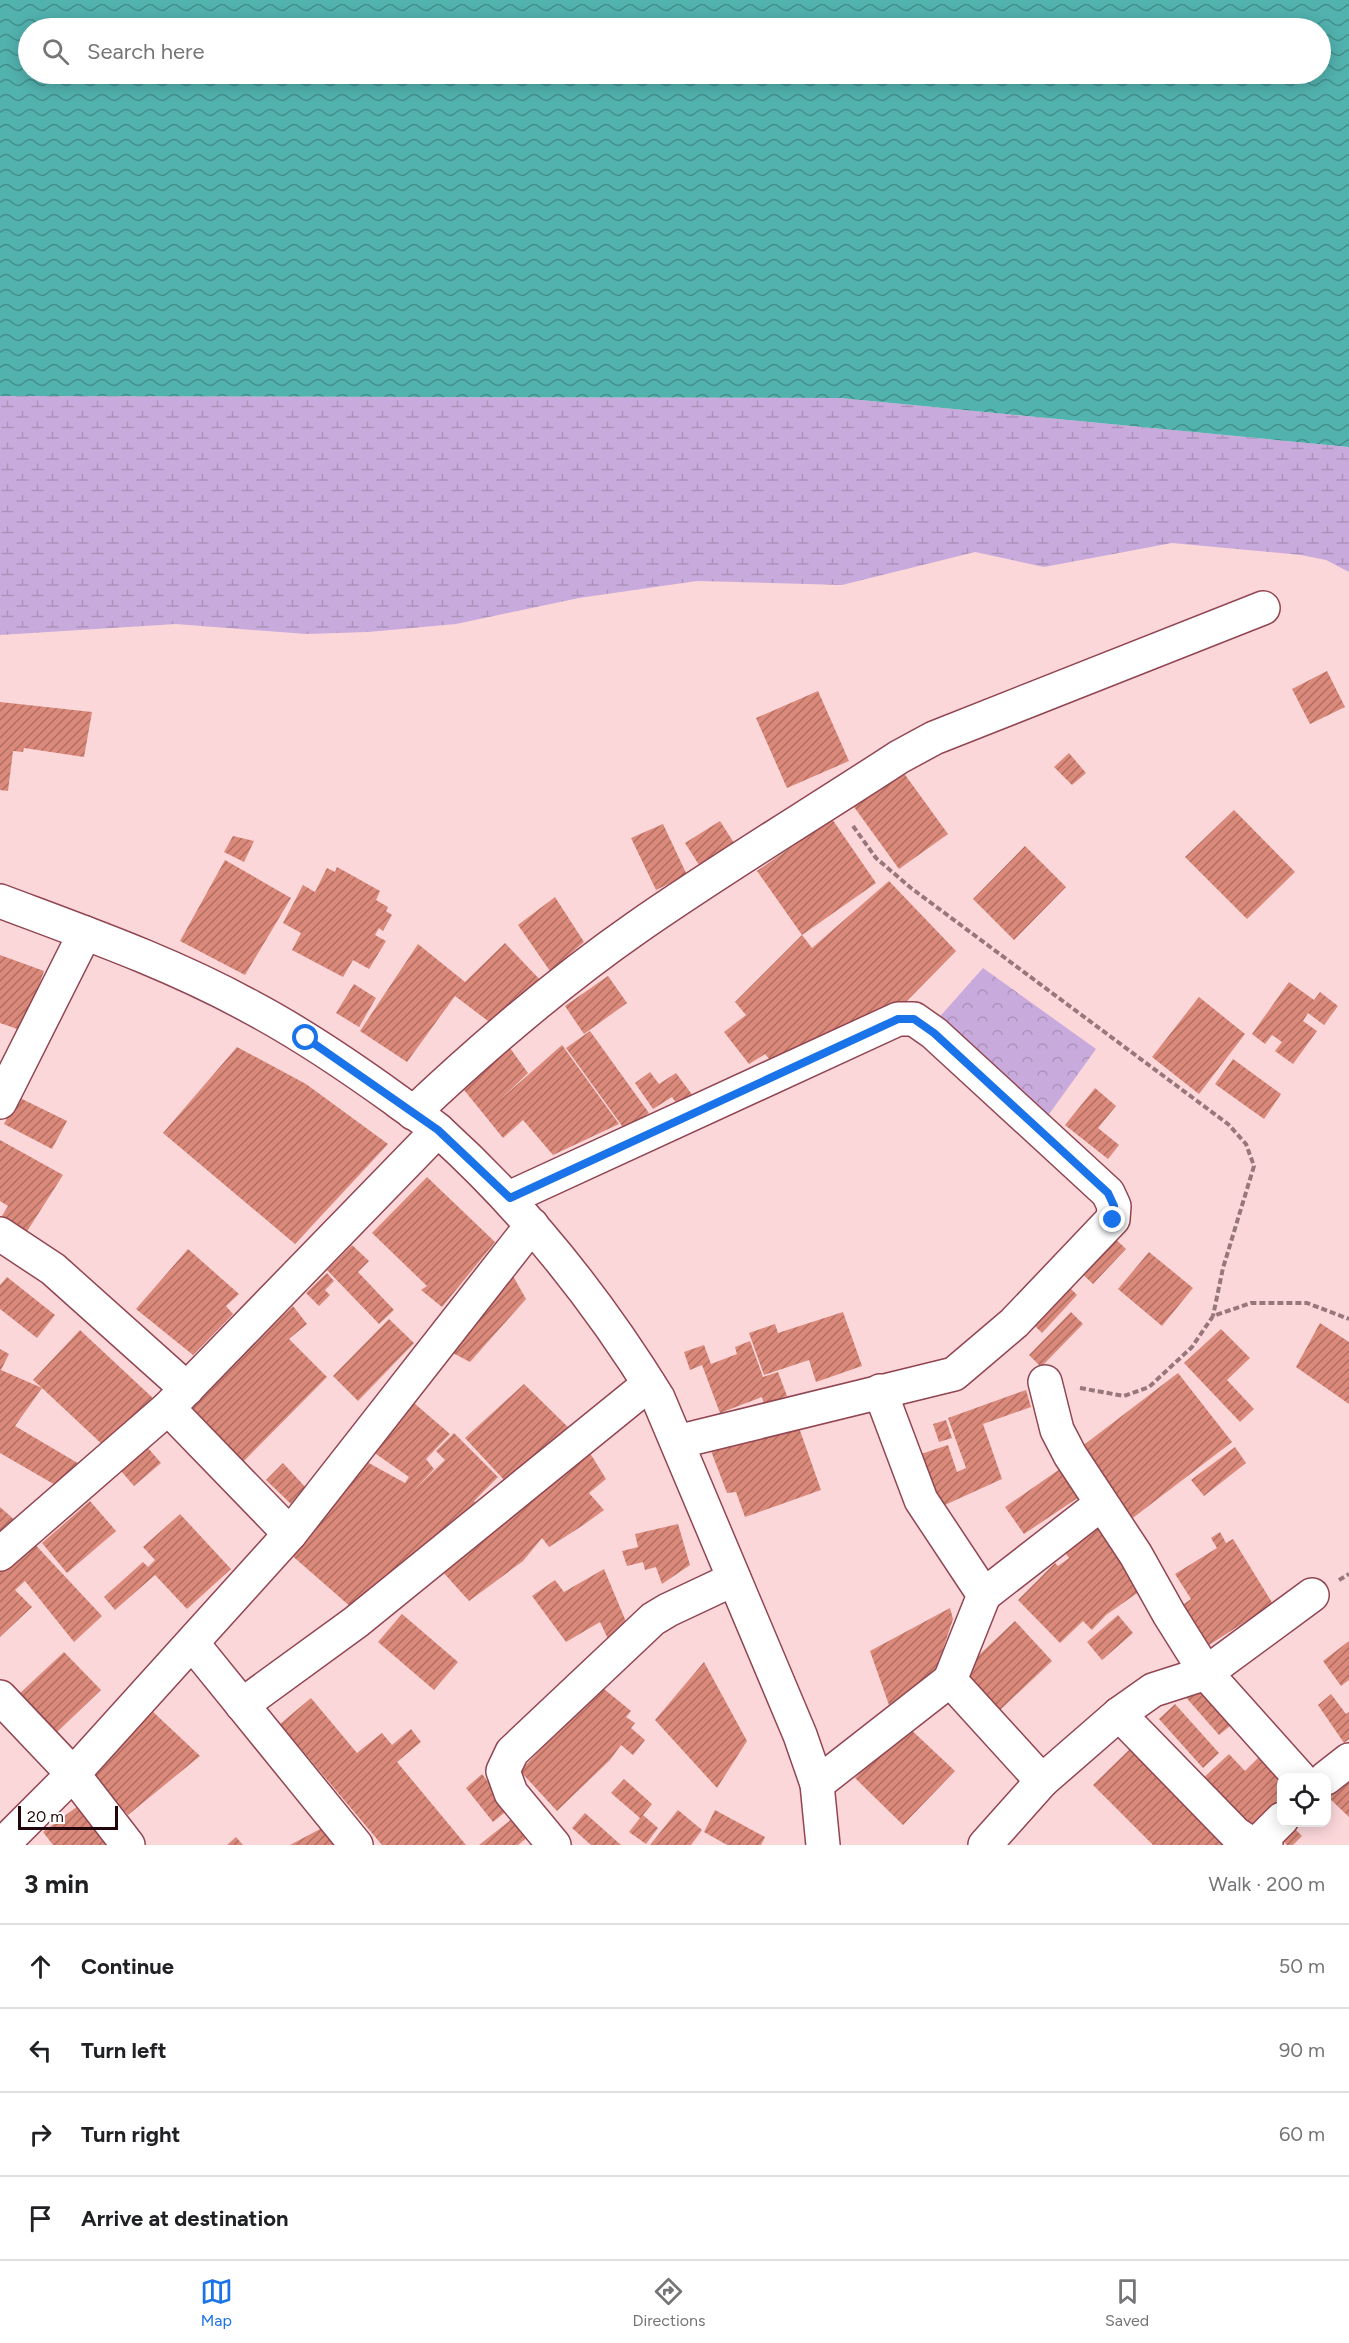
<!DOCTYPE html>
<meta charset="utf-8">
<style>
:root{--surface:#fff;--page:#f6f6f6;--text:#202124;--muted:#757577;--line:#e0e0e0;--accent:#1a73e8}
body{margin:0;font-family:Figtree,sans-serif;background:var(--page);color:var(--text)}
.controls{position:absolute;right:18px;bottom:18px;display:grid;overflow:hidden;border-radius:12px;box-shadow:0 3px 15px #0003}
.controls button{width:54px;height:54px;display:grid;place-items:center;padding:0;border:0;border-bottom:2px solid var(--line);background:var(--surface);color:var(--text);font:30px sans-serif}
.scale{position:absolute;left:18px;bottom:15px;width:100px;box-sizing:border-box;padding-left:6px;border:3px solid #23060b;border-top:0;font-size:16px;line-height:21px;white-space:nowrap;color:#23060b;-webkit-text-stroke:4px #fff;paint-order:stroke}
.stop{position:absolute;width:18px;height:18px;margin:-14px;border:4px solid #1a73e8;border-radius:50%;background:#fff}
.stop.end{background:#1a73e8;border-color:#fff;box-shadow:0 2px 6px #0008}
.list{margin:0;padding:0;list-style:none}
h2{display:flex;justify-content:space-between;align-items:center;height:78px;margin:0;padding:0 24px;font-size:26px}
h2 small{font-size:20px;font-weight:400;color:var(--muted)}
.list li{display:grid;grid-template-columns:39px 1fr auto;gap:18px;align-items:center;box-sizing:border-box;height:84px;padding:0 24px;border-top:2px solid var(--line)}
.list b{display:block;font-size:22px;white-space:nowrap}
.list em{font-size:20px;font-style:normal;color:var(--muted)}
.icon{flex:none;width:33px;height:33px;fill:none;stroke:currentColor;stroke-width:2;stroke-linecap:round;stroke-linejoin:round}
.map{position:relative;flex:none;width:1349px;height:1845px;overflow:hidden}
.search{position:absolute;background:var(--surface);box-shadow:0 3px 15px #0003;left:18px;right:18px;top:18px;height:66px;display:flex;align-items:center;gap:15px;box-sizing:border-box;padding:0 21px;border-radius:33px;color:var(--muted);font-size:22px}
.sheet{height:414px;background:var(--surface)}
nav{display:flex;justify-content:space-around;align-items:center;box-sizing:border-box;height:84px;border-top:2px solid var(--line);background:var(--surface);font-size:16px;color:var(--muted)}
nav a{display:grid;justify-items:center;gap:3px}
nav .on{color:var(--accent)}
.map>svg:first-child{display:block}
</style>
<div class="map">
<svg width="1349" height="1845" viewBox="0 0 1349 1845">
<defs>
<pattern id="forest-crowns" width="20" height="18" patternUnits="userSpaceOnUse" patternTransform="scale(1.5)"><rect width="20" height="18" fill="#c8abdc"/><path d="M2 6a3 3 0 1 1 6 0M12 15a3 3 0 1 1 6 0" fill="none" stroke="#ac92bb"/></pattern>
<pattern id="wetland-marsh" width="20" height="14" patternUnits="userSpaceOnUse" patternTransform="scale(1.5)"><rect width="20" height="14" fill="#c8abdc"/><path d="M1 5h8M5 5V1M11 12h8M15 12V8" fill="none" stroke="#ac92bb"/></pattern>
<pattern id="water-waves" width="16" height="10" patternUnits="userSpaceOnUse" patternTransform="scale(1.5)"><rect width="16" height="10" fill="#52b2ae"/><path d="M0 5q4-4 8 0t8 0" fill="none" stroke="#448f8c"/></pattern>
<pattern id="building-hatch" width="6" height="6" patternUnits="userSpaceOnUse" patternTransform="scale(1.5)"><rect width="6" height="6" fill="#da897a"/><path d="M-1 1l2-2M0 6l6-6M5 7l2-2" fill="none" stroke="#b06e62"/></pattern>
</defs>
<rect width="100%" height="100%" fill="#fbd7da"/>
<!-- forest -->
<path fill="url(#forest-crowns)" d="M 983,968 L 1096,1049 L 1047,1117 L 935,1022 Z"/>
<!-- wetland -->
<path fill="url(#wetland-marsh)" d="M 0,396 L 840,398 L 1349,447 L 1349,572 L 1326,560 L 1301,555 L 1172,543 L 1044,567 L 975,552 L 842,585 L 697,581 L 579,598 L 456,624 L 368,632 L 306,634 L 176,624 L 0,635 Z"/>
<!-- water -->
<path fill="url(#water-waves)" fill-rule="evenodd" d="M 0,0 L 1349,0 L 1349,447 L 840,398 L 0,396 ZM 28,28 L 1320,28 L 1320,74 L 28,74 Z"/>
<!-- building -->
<g fill="url(#building-hatch)">
<path d="M 1327,671 L 1345,707 L 1310,724 L 1292,689 Z"/>
<path d="M 818,691 L 849,761 L 787,788 L 756,718 Z"/>
<path d="M 0,702 L 92,712 L 84,757 L 24,748 L 23,752 L 13,751 L 8,791 L 0,790 Z"/>
<path d="M 1069,753 L 1086,773 L 1072,785 L 1054,767 Z"/>
<path d="M 898,765 L 948,834 L 899,869 L 849,800 Z"/>
<path d="M 1234,810 L 1295,872 L 1247,919 L 1185,857 Z"/>
<path d="M 832,819 L 876,883 L 802,935 L 812,948 L 889,881 L 956,951 L 903,1005 L 776,1067 L 765,1054 L 749,1064 L 724,1032 L 746,1015 L 735,1002 L 802,935 L 757,871 Z"/>
<path d="M 720,821 L 736,846 L 701,868 L 685,843 Z"/>
<path d="M 663,824 L 687,875 L 656,890 L 631,838 Z"/>
<path d="M 233,836 L 254,841 L 244,862 L 224,852 Z"/>
<path d="M 1025,846 L 1066,887 L 1014,940 L 973,899 Z"/>
<path d="M 225,860 L 291,898 L 245,975 L 180,941 Z"/>
<path d="M 337,867 L 380,891 L 376,900 L 388,907 L 386,911 L 392,915 L 383,931 L 379,928 L 375,935 L 386,941 L 369,969 L 353,960 L 343,977 L 292,950 L 301,933 L 283,923 L 303,885 L 315,892 L 327,868 L 335,872 Z"/>
<path d="M 555,897 L 584,942 L 550,971 L 518,925 Z"/>
<path d="M 505,943 L 545,985 L 496,1027 L 455,996 L 407,1062 L 360,1031 L 418,944 L 465,982 Z"/>
<path d="M 0,955 L 44,971 L 23,1031 L 0,1023 Z"/>
<path d="M 608,976 L 627,1003 L 584,1034 L 565,1006 Z"/>
<path d="M 1289,982 L 1314,1000 L 1320,992 L 1338,1006 L 1324,1025 L 1308,1013 L 1303,1021 L 1317,1031 L 1293,1064 L 1275,1051 L 1282,1042 L 1272,1035 L 1265,1044 L 1252,1034 Z"/>
<path d="M 354,984 L 376,998 L 359,1027 L 336,1013 Z"/>
<path d="M 1199,997 L 1245,1034 L 1199,1094 L 1152,1057 Z"/>
<path d="M 590,1031 L 649,1113 L 625,1130 L 566,1048 Z"/>
<path d="M 562,1045 L 619,1124 L 553,1155 L 523,1120 L 503,1138 L 460,1085 L 510,1048 L 528,1073 L 501,1099 Z"/>
<path d="M 237,1047 L 306,1084 L 388,1144 L 295,1244 L 163,1133 Z"/>
<path d="M 1233,1059 L 1281,1094 L 1264,1119 L 1215,1084 Z"/>
<path d="M 650,1072 L 659,1084 L 676,1073 L 696,1100 L 681,1110 L 672,1097 L 653,1109 L 635,1083 Z"/>
<path d="M 1095,1088 L 1116,1106 L 1098,1128 L 1119,1145 L 1108,1159 L 1065,1125 Z"/>
<path d="M 18,1097 L 67,1121 L 52,1149 L 4,1124 Z"/>
<path d="M 0,1140 L 63,1175 L 26,1233 L 2,1216 L 8,1206 L 0,1201 Z"/>
<path d="M 427,1177 L 495,1242 L 442,1307 L 421,1290 L 427,1286 L 372,1233 Z"/>
<path d="M 1108,1232 L 1126,1249 L 1093,1284 L 1075,1267 Z"/>
<path d="M 352,1245 L 369,1261 L 358,1272 L 394,1310 L 379,1324 L 327,1270 Z"/>
<path d="M 188,1249 L 239,1294 L 226,1306 L 233,1314 L 193,1355 L 136,1309 Z"/>
<path d="M 1149,1252 L 1193,1288 L 1162,1326 L 1118,1289 Z"/>
<path d="M 327,1273 L 334,1281 L 325,1290 L 330,1295 L 319,1306 L 306,1293 Z"/>
<path d="M 513,1276 L 526,1299 L 470,1362 L 447,1350 Z"/>
<path d="M 7,1277 L 55,1315 L 37,1338 L 0,1309 L 0,1285 Z"/>
<path d="M 1062,1280 L 1077,1295 L 1042,1333 L 1027,1318 Z"/>
<path d="M 293,1306 L 307,1324 L 289,1339 L 327,1377 L 243,1462 L 187,1406 L 270,1322 L 273,1325 Z"/>
<path d="M 843,1312 L 862,1366 L 816,1382 L 809,1360 L 764,1375 L 749,1333 L 775,1324 L 778,1333 Z"/>
<path d="M 1071,1312 L 1083,1324 L 1041,1367 L 1029,1355 Z"/>
<path d="M 389,1319 L 414,1343 L 358,1401 L 333,1376 Z"/>
<path d="M 1320,1323 L 1349,1342 L 1349,1404 L 1296,1367 Z"/>
<path d="M 1221,1329 L 1250,1358 L 1227,1380 L 1254,1409 L 1240,1422 L 1184,1363 Z"/>
<path d="M 80,1330 L 155,1400 L 105,1447 L 42,1388 L 15,1426 L 81,1465 L 57,1486 L 0,1453 L 0,1349 L 9,1354 L 1,1370 L 42,1388 L 33,1380 Z"/>
<path d="M 750,1341 L 763,1377 L 778,1372 L 787,1396 L 764,1404 L 762,1397 L 720,1413 L 702,1365 L 690,1370 L 684,1352 L 704,1345 L 711,1364 L 737,1354 L 735,1347 Z"/>
<path d="M 1178,1373 L 1232,1442 L 1125,1524 L 1072,1454 Z"/>
<path d="M 524,1384 L 571,1430 L 506,1482 L 465,1438 Z"/>
<path d="M 1026,1390 L 1031,1407 L 983,1424 L 1002,1479 L 936,1509 L 918,1455 L 948,1445 L 957,1472 L 966,1468 L 948,1418 Z"/>
<path d="M 414,1403 L 450,1434 L 426,1459 L 434,1469 L 415,1489 L 445,1460 L 436,1451 L 454,1433 L 498,1477 L 474,1501 L 480,1507 L 352,1608 L 289,1553 L 358,1457 L 405,1483 L 409,1477 L 366,1447 L 389,1431 Z"/>
<path d="M 946,1420 L 952,1438 L 939,1442 L 933,1424 Z"/>
<path d="M 797,1422 L 821,1490 L 745,1517 L 736,1492 L 727,1493 L 711,1451 Z"/>
<path d="M 585,1445 L 606,1479 L 589,1493 L 604,1510 L 582,1526 L 549,1547 L 542,1538 L 523,1561 L 469,1601 L 433,1561 Z"/>
<path d="M 1235,1447 L 1246,1463 L 1204,1496 L 1191,1480 Z"/>
<path d="M 148,1448 L 161,1463 L 134,1486 L 121,1471 Z"/>
<path d="M 283,1463 L 308,1490 L 292,1505 L 266,1480 Z"/>
<path d="M 1060,1469 L 1079,1497 L 1024,1534 L 1005,1507 Z"/>
<path d="M 90,1501 L 116,1531 L 67,1573 L 42,1543 Z"/>
<path d="M 0,1507 L 17,1522 L 0,1537 Z"/>
<path d="M 180,1514 L 231,1569 L 187,1609 L 155,1575 L 115,1610 L 104,1597 L 143,1562 L 148,1567 L 155,1560 L 143,1547 Z"/>
<path d="M 1097,1514 L 1143,1589 L 1106,1615 L 1092,1630 L 1083,1621 L 1060,1643 L 1018,1600 L 1055,1563 L 1058,1566 L 1069,1558 L 1057,1542 Z"/>
<path d="M 678,1524 L 690,1565 L 662,1584 L 656,1567 L 645,1570 L 643,1562 L 627,1566 L 622,1551 L 638,1547 L 635,1534 Z"/>
<path d="M 1220,1532 L 1226,1543 L 1233,1539 L 1273,1604 L 1198,1652 L 1174,1611 L 1191,1599 L 1175,1574 L 1217,1548 L 1211,1538 Z"/>
<path d="M 29,1538 L 102,1616 L 74,1642 L 25,1581 L 15,1590 L 32,1607 L 0,1637 L 0,1566 Z"/>
<path d="M 604,1569 L 627,1624 L 609,1641 L 600,1622 L 566,1642 L 532,1596 L 555,1580 L 564,1592 Z"/>
<path d="M 950,1608 L 953,1619 L 936,1670 L 889,1705 L 870,1651 Z"/>
<path d="M 402,1614 L 458,1662 L 434,1690 L 378,1642 Z"/>
<path d="M 1118,1615 L 1133,1633 L 1102,1660 L 1087,1642 Z"/>
<path d="M 1015,1621 L 1052,1661 L 998,1712 L 961,1672 Z"/>
<path d="M 1349,1641 L 1349,1680 L 1341,1686 L 1323,1661 Z"/>
<path d="M 64,1652 L 101,1690 L 55,1734 L 18,1695 Z"/>
<path d="M 704,1662 L 747,1741 L 717,1788 L 655,1720 Z"/>
<path d="M 593,1680 L 631,1711 L 626,1717 L 635,1723 L 631,1728 L 645,1740 L 633,1755 L 621,1745 L 610,1760 L 557,1811 L 520,1771 L 565,1724 Z"/>
<path d="M 1198,1680 L 1235,1722 L 1219,1735 L 1183,1694 Z"/>
<path d="M 1331,1694 L 1346,1714 L 1349,1712 L 1349,1739 L 1344,1743 L 1318,1705 Z"/>
<path d="M 311,1698 L 357,1753 L 382,1733 L 392,1745 L 411,1729 L 421,1742 L 397,1762 L 466,1845 L 382,1845 L 280,1724 Z"/>
<path d="M 1175,1704 L 1219,1753 L 1203,1768 L 1159,1719 Z"/>
<path d="M 150,1709 L 200,1756 L 128,1815 L 92,1774 Z"/>
<path d="M 906,1725 L 955,1771 L 903,1825 L 855,1778 Z"/>
<path d="M 1132,1747 L 1228,1845 L 1153,1845 L 1093,1785 Z"/>
<path d="M 1229,1754 L 1245,1771 L 1260,1756 L 1281,1779 L 1281,1797 L 1246,1830 L 1200,1781 Z"/>
<path d="M 482,1774 L 509,1809 L 493,1822 L 466,1788 Z"/>
<path d="M 1345,1777 L 1349,1781 L 1349,1817 L 1327,1796 Z"/>
<path d="M 624,1779 L 652,1804 L 643,1815 L 658,1828 L 646,1844 L 629,1832 L 640,1818 L 611,1793 Z"/>
<path d="M 82,1803 L 113,1845 L 53,1845 L 43,1832 Z"/>
<path d="M 678,1810 L 702,1830 L 691,1845 L 650,1845 Z"/>
<path d="M 715,1810 L 765,1837 L 761,1845 L 727,1845 L 704,1832 Z"/>
<path d="M 585,1813 L 621,1845 L 591,1845 L 572,1828 Z"/>
<path d="M 513,1818 L 529,1836 L 518,1845 L 479,1845 Z"/>
<path d="M 322,1828 L 336,1845 L 290,1845 Z"/>
<path d="M 1294,1828 L 1302,1836 L 1293,1845 L 1287,1845 L 1282,1840 Z"/>
<path d="M 236,1837 L 243,1845 L 227,1845 Z"/>
</g>
<g fill="none" stroke-linecap="round" stroke-linejoin="round">
<defs>
<g id="minor">
<path d="M 0,901 C 85,933 171,963 251,1007 C 302,1034 349,1066 396,1100 C 410,1111 427,1120 440,1132 C 526,1210 597,1299 658,1398 L 800,1735 L 817,1784 L 823,1845"/>
<path d="M 0,1102 L 85,933"/>
<path d="M 413,1113 C 483,1047 557,983 636,928 C 722,868 812,814 899,757 L 934,738 L 1263,608"/>
<path d="M 509,1198 L 898,1019 L 914,1019 L 934,1033 L 1108,1193 L 1114,1206 L 1113,1219 L 1014,1323 L 954,1374 L 677,1442"/>
<path d="M 0,1234 L 53,1269 L 187,1389"/>
<path d="M 1045,1382 L 1057,1430 L 1070,1455 L 1136,1555 L 1169,1614 L 1206,1673 L 1300,1778"/>
<path d="M 880,1391 L 921,1500 L 984,1595 L 950,1680 L 1042,1781"/>
<path d="M 168,1408 L 290,1534"/>
<path d="M 0,1554 L 168,1408 L 438,1130"/>
<path d="M 984,1595 L 1101,1504"/>
<path d="M 192,1643 L 356,1845"/>
<path d="M 0,1697 L 73,1774 L 128,1845"/>
<path d="M 242,1705 L 356,1622 L 649,1384"/>
<path d="M 1119,1714 L 1236,1834 L 1250,1843 L 1261,1840 L 1266,1845"/>
<path d="M 1326,1778 L 1349,1760"/>
<path d="M 817,1784 L 950,1680"/>
<path d="M 1261,1840 L 1282,1819"/>
<path d="M 2,1845 L 73,1774 L 290,1534 L 532,1225"/>
<path d="M 554,1845 L 511,1793 L 503,1771 L 512,1752 L 653,1619 L 668,1610 L 734,1579"/>
<path d="M 985,1845 L 1042,1781 L 1119,1714 L 1153,1690 L 1206,1673 L 1312,1595"/>
</g>
</defs>
<!-- minor casing -->
<use href="#minor" stroke="#914652" stroke-width="36"/>
<!-- path -->
<g stroke="#98777b" stroke-width="4" stroke-dasharray="6 3" stroke-linecap="butt">
<path d="M 853,826 L 876,858 L 911,888 L 1228,1124 L 1246,1144 L 1254,1166 L 1223,1268 L 1213,1316"/>
<path d="M 1080,1388 L 1124,1396 L 1149,1387 L 1192,1347 L 1213,1316 L 1251,1303 L 1307,1303 L 1349,1319"/>
<path d="M 1339,1580 L 1349,1574"/>
</g>
<!-- minor -->
<use href="#minor" stroke="#fff" stroke-width="33"/>
</g>
<g fill="none" stroke-linecap="round" stroke-linejoin="round">
<!-- route -->
<path stroke="#1a73e8" stroke-width="8" d="M 306,1038 L 438,1130 L 510,1198 L 898,1019 L 914,1019 L 934,1033 L 1108,1193 L 1114,1206 L 1113,1220"/>
</g>
</svg>
<div class="controls">
<button><svg class="icon" aria-label="locate" viewBox="0 0 24 24"><circle cx="12" cy="12" r="6"/><path d="M12 2v4M12 18v4M2 12h4M18 12h4"/></svg></button>
</div>
<div class="scale">20 m</div>
<div class="stop" style="left:306px;top:1038px"></div>
<div class="stop end" style="left:1113px;top:1220px"></div>
<div class="search"><svg class="icon" aria-label="search" viewBox="0 0 24 24"><circle cx="10" cy="10" r="6"/><path d="M15 15l6 6"/></svg>Search here</div>
</div>
<section class="sheet">
<h2>3 min<small>Walk · 200 m</small></h2>
<ul class="list">
<li><svg class="icon" aria-label="ahead" viewBox="0 0 24 24"><path d="M12 20V5M6 11l6-6 6 6"/></svg><div><b>Continue</b></div><em>50 m</em></li>
<li><svg class="icon" aria-label="left" viewBox="0 0 24 24"><path d="M17 20v-9H6M10 6l-5 5 5 5"/></svg><div><b>Turn left</b></div><em>90 m</em></li>
<li><svg class="icon" aria-label="right" viewBox="0 0 24 24"><path d="M7 20v-9h11M14 6l5 5-5 5"/></svg><div><b>Turn right</b></div><em>60 m</em></li>
<li><svg class="icon" aria-label="arrive" viewBox="0 0 24 24"><path d="M6 21V4h12l-3 4 3 4H6"/></svg><div><b>Arrive at destination</b></div></li>
</ul>
</section>
<nav>
<a class="on"><svg class="icon" aria-label="map" viewBox="0 0 24 24"><path d="M3 6l6-2 6 2 6-2v14l-6 2-6-2-6 2zM9 4v14M15 6v14"/></svg>Map</a>
<a><svg class="icon" aria-label="directions" viewBox="0 0 24 24"><path d="M12 3l9 9-9 9-9-9zM9 14v-3h6M13 9l2 2-2 2"/></svg>Directions</a>
<a><svg class="icon" aria-label="saved" viewBox="0 0 24 24"><path d="M7 4h10v16l-5-4-5 4z"/></svg>Saved</a>
</nav>
